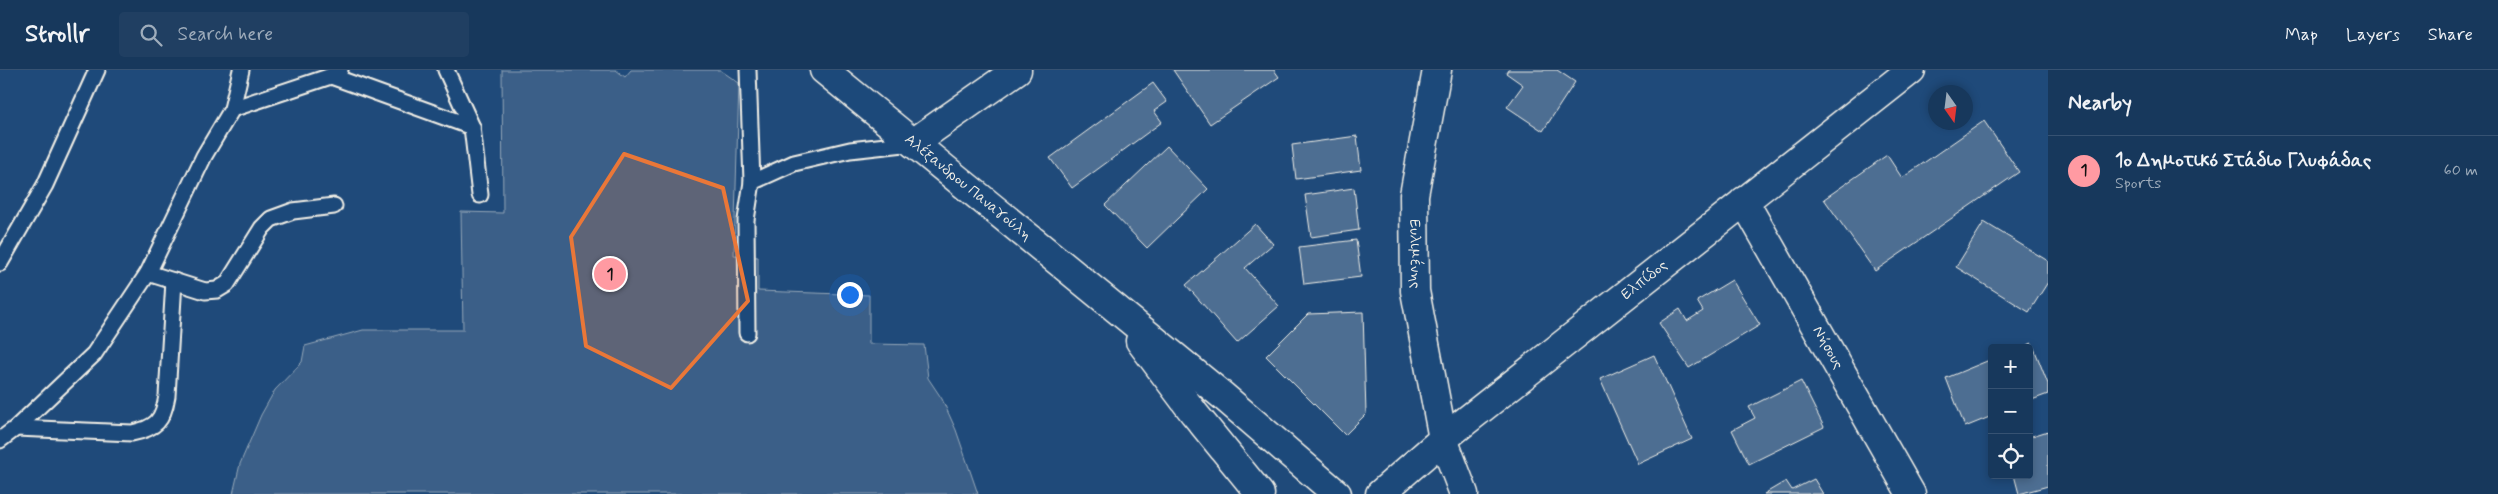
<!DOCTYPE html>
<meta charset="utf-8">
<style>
:root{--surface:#17385c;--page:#203f62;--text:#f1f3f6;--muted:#9eacbb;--line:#365272;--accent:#ff9aa2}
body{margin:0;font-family:Mynerve,sans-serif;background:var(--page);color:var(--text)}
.controls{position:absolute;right:15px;bottom:15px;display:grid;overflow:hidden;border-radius:5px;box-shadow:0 2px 8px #0003}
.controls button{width:45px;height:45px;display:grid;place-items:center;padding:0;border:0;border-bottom:1px solid var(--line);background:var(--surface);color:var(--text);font:25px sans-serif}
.compass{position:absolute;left:1928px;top:15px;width:45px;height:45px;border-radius:50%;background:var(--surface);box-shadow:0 2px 8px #0003;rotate:166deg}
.you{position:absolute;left:849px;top:224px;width:18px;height:18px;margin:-12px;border:4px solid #fff;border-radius:50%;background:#1a73e8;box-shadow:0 0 0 8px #1a73e833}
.badge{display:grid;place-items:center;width:32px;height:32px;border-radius:50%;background:var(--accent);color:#111;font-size:16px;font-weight:700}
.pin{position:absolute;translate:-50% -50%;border:2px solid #fff;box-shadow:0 1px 5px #0006}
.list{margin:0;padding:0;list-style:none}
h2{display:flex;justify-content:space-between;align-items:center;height:65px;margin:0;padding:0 20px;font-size:21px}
h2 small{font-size:16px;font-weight:400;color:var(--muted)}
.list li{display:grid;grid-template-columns:32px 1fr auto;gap:15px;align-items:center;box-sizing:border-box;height:70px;padding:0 20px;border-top:1px solid var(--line)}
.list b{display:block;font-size:19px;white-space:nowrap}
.list p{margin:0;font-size:16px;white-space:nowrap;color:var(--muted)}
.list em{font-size:16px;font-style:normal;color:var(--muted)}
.icon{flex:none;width:28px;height:28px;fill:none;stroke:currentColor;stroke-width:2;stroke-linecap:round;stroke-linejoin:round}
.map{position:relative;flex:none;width:2048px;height:424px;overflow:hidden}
header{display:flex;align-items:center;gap:30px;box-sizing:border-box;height:70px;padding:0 25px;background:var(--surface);border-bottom:1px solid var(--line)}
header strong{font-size:24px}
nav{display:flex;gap:28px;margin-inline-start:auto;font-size:18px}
.search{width:350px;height:45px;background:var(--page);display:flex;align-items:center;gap:12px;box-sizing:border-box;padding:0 18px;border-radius:5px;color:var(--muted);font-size:19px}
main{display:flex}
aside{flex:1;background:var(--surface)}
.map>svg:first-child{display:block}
</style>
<header>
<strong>Strollr</strong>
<div class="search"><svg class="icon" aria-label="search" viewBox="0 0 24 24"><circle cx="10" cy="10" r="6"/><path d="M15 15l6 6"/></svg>Search here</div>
<nav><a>Map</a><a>Layers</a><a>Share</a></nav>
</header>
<main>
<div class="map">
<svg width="2048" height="424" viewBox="0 0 2048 424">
<rect width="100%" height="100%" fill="#1f4a7a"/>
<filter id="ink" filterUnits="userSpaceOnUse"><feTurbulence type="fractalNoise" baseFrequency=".02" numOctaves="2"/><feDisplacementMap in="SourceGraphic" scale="10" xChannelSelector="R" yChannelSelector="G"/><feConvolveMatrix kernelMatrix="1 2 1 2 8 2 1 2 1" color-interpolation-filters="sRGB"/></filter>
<g filter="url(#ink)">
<!-- pitch -->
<path fill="#3a5f88" stroke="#97a8b8" d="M 502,0 L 616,0 L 625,7 L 631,0 L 720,0 L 739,13 L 734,185 L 758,187 L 758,221 L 869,225 L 869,274 L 924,275 L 928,308 L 942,329 L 956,360 L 978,424 L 233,424 L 240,394 L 261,345 L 275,320 L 302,292 L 305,276 L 363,260 L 463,260 L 461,142 L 503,143 Z"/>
<!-- building -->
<g fill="#4d6e92" stroke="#f4f1e8">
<path d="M 1173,0 L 1274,0 L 1279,7 L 1210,54 Z"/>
<path d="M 1508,0 L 1557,0 L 1575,12 L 1543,61 L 1507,37 L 1523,15 L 1506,3 Z"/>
<path d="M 1153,13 L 1167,32 L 1154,41 L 1162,52 L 1072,118 L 1050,88 Z"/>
<path d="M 1984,51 L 2019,102 L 1875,201 L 1824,129 L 1887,85 L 1902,108 Z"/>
<path d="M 1357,66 L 1361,100 L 1296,109 L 1292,75 Z"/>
<path d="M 1167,76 L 1208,119 L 1147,178 L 1105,135 Z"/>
<path d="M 1354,118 L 1359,160 L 1311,167 L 1305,125 Z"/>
<path d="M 1984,152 L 2048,191 L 2048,212 L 2029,242 L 1956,197 Z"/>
<path d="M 1255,154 L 1273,174 L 1245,198 L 1279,236 L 1237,273 L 1186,215 Z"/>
<path d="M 1356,170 L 1361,207 L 1304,214 L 1299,177 Z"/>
<path d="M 1732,210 L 1760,255 L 1689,298 L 1659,253 L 1680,239 L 1687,251 L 1703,241 L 1697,231 Z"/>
<path d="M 1363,242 L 1366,344 L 1345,365 L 1266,286 L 1308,244 Z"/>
<path d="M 2032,273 L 2048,314 L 2048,324 L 2029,331 L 2029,278 L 2021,278 Z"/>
<path d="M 1654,285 L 1692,369 L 1638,394 L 1600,309 Z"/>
<path d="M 1992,289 L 1992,346 L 1965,357 L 1946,308 Z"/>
<path d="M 1801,311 L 1824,357 L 1749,394 L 1732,360 L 1755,348 L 1749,337 Z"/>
<path d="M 2048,361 L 2048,416 L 2019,424 L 2014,405 L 2029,405 L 2029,367 Z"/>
<path d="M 1814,409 L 1823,424 L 1764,424 L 1786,411 L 1792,420 Z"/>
</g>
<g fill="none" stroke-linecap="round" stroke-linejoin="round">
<defs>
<g id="lane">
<path d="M 446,0 L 472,57 L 480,125"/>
<path d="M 748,0 L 752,112"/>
<path d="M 331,6 L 472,57"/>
<path d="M 232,39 L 241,0"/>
<path d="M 0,193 L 45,115 L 97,0"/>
<path d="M 148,203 L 205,221 L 217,220 L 227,214 L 262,158 L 271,149 L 293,141 L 334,136"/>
<path d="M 747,263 L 746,150 L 752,112 L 794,93 L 850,80 L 913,73"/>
<path d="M 16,358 L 132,363 C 156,358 163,351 167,326 L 174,211"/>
<path d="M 0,370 L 16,358 L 94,284 L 148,203 L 204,86 L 232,39 L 331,6 L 340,0"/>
</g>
<g id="street">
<path id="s1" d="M 1437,0 L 1414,125 L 1415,221 L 1443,369 L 1464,424"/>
<path d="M 913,73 L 1017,0"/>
<path id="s2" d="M 1744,131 L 1911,424"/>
<path id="s3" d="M 1380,424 L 1443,369 L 1911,0"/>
</g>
<g id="secondary">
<path id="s4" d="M 824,0 L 1223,326 L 1337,424"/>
<path d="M 1140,271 L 1194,343 L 1260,424"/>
</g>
</defs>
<!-- lane casing -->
<use href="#lane" stroke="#f4f1e8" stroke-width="19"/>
<!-- street casing -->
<use href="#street" stroke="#f4f1e8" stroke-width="31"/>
<!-- secondary casing -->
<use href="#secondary" stroke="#f4f1e8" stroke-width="31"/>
<!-- lane -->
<use href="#lane" stroke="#1f4a7a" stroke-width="15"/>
<!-- street -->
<use href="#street" stroke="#1f4a7a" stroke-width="28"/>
<!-- secondary -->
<use href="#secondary" stroke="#1f4a7a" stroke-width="28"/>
</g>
</g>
<!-- marked area -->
<path fill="#ea7738" fill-opacity="0.2" stroke="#ea7738" stroke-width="4" stroke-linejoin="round" d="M 624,84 L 723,118 L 748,231 L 671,318 L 586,276 L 571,167 Z"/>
<g text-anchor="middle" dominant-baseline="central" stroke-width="5" stroke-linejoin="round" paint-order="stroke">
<!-- street labels -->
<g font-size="15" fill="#f4f1e8" stroke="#1f4a7a">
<text stroke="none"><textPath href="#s4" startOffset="186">Αλέξανδρου Παναγούλη</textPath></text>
<text stroke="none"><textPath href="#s1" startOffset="186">Ευλιμένης</textPath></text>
<text stroke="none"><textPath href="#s3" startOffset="340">Ελπίδος</textPath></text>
<text stroke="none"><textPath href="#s2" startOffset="169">Νήσους</textPath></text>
</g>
</g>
</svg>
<div class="controls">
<button>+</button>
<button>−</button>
<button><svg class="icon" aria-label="locate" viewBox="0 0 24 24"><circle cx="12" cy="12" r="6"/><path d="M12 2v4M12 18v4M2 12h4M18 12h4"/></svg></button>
</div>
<svg class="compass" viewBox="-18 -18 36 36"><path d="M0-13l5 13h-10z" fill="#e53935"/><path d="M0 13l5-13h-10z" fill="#9eacbb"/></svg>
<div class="you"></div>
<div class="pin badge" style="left:610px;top:204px">1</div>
</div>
<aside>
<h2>Nearby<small></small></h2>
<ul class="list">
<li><span class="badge">1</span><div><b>1ο Δημοτικό Στάδιο Γλυφάδας</b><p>Sports</p></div><em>60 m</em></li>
</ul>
</aside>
</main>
